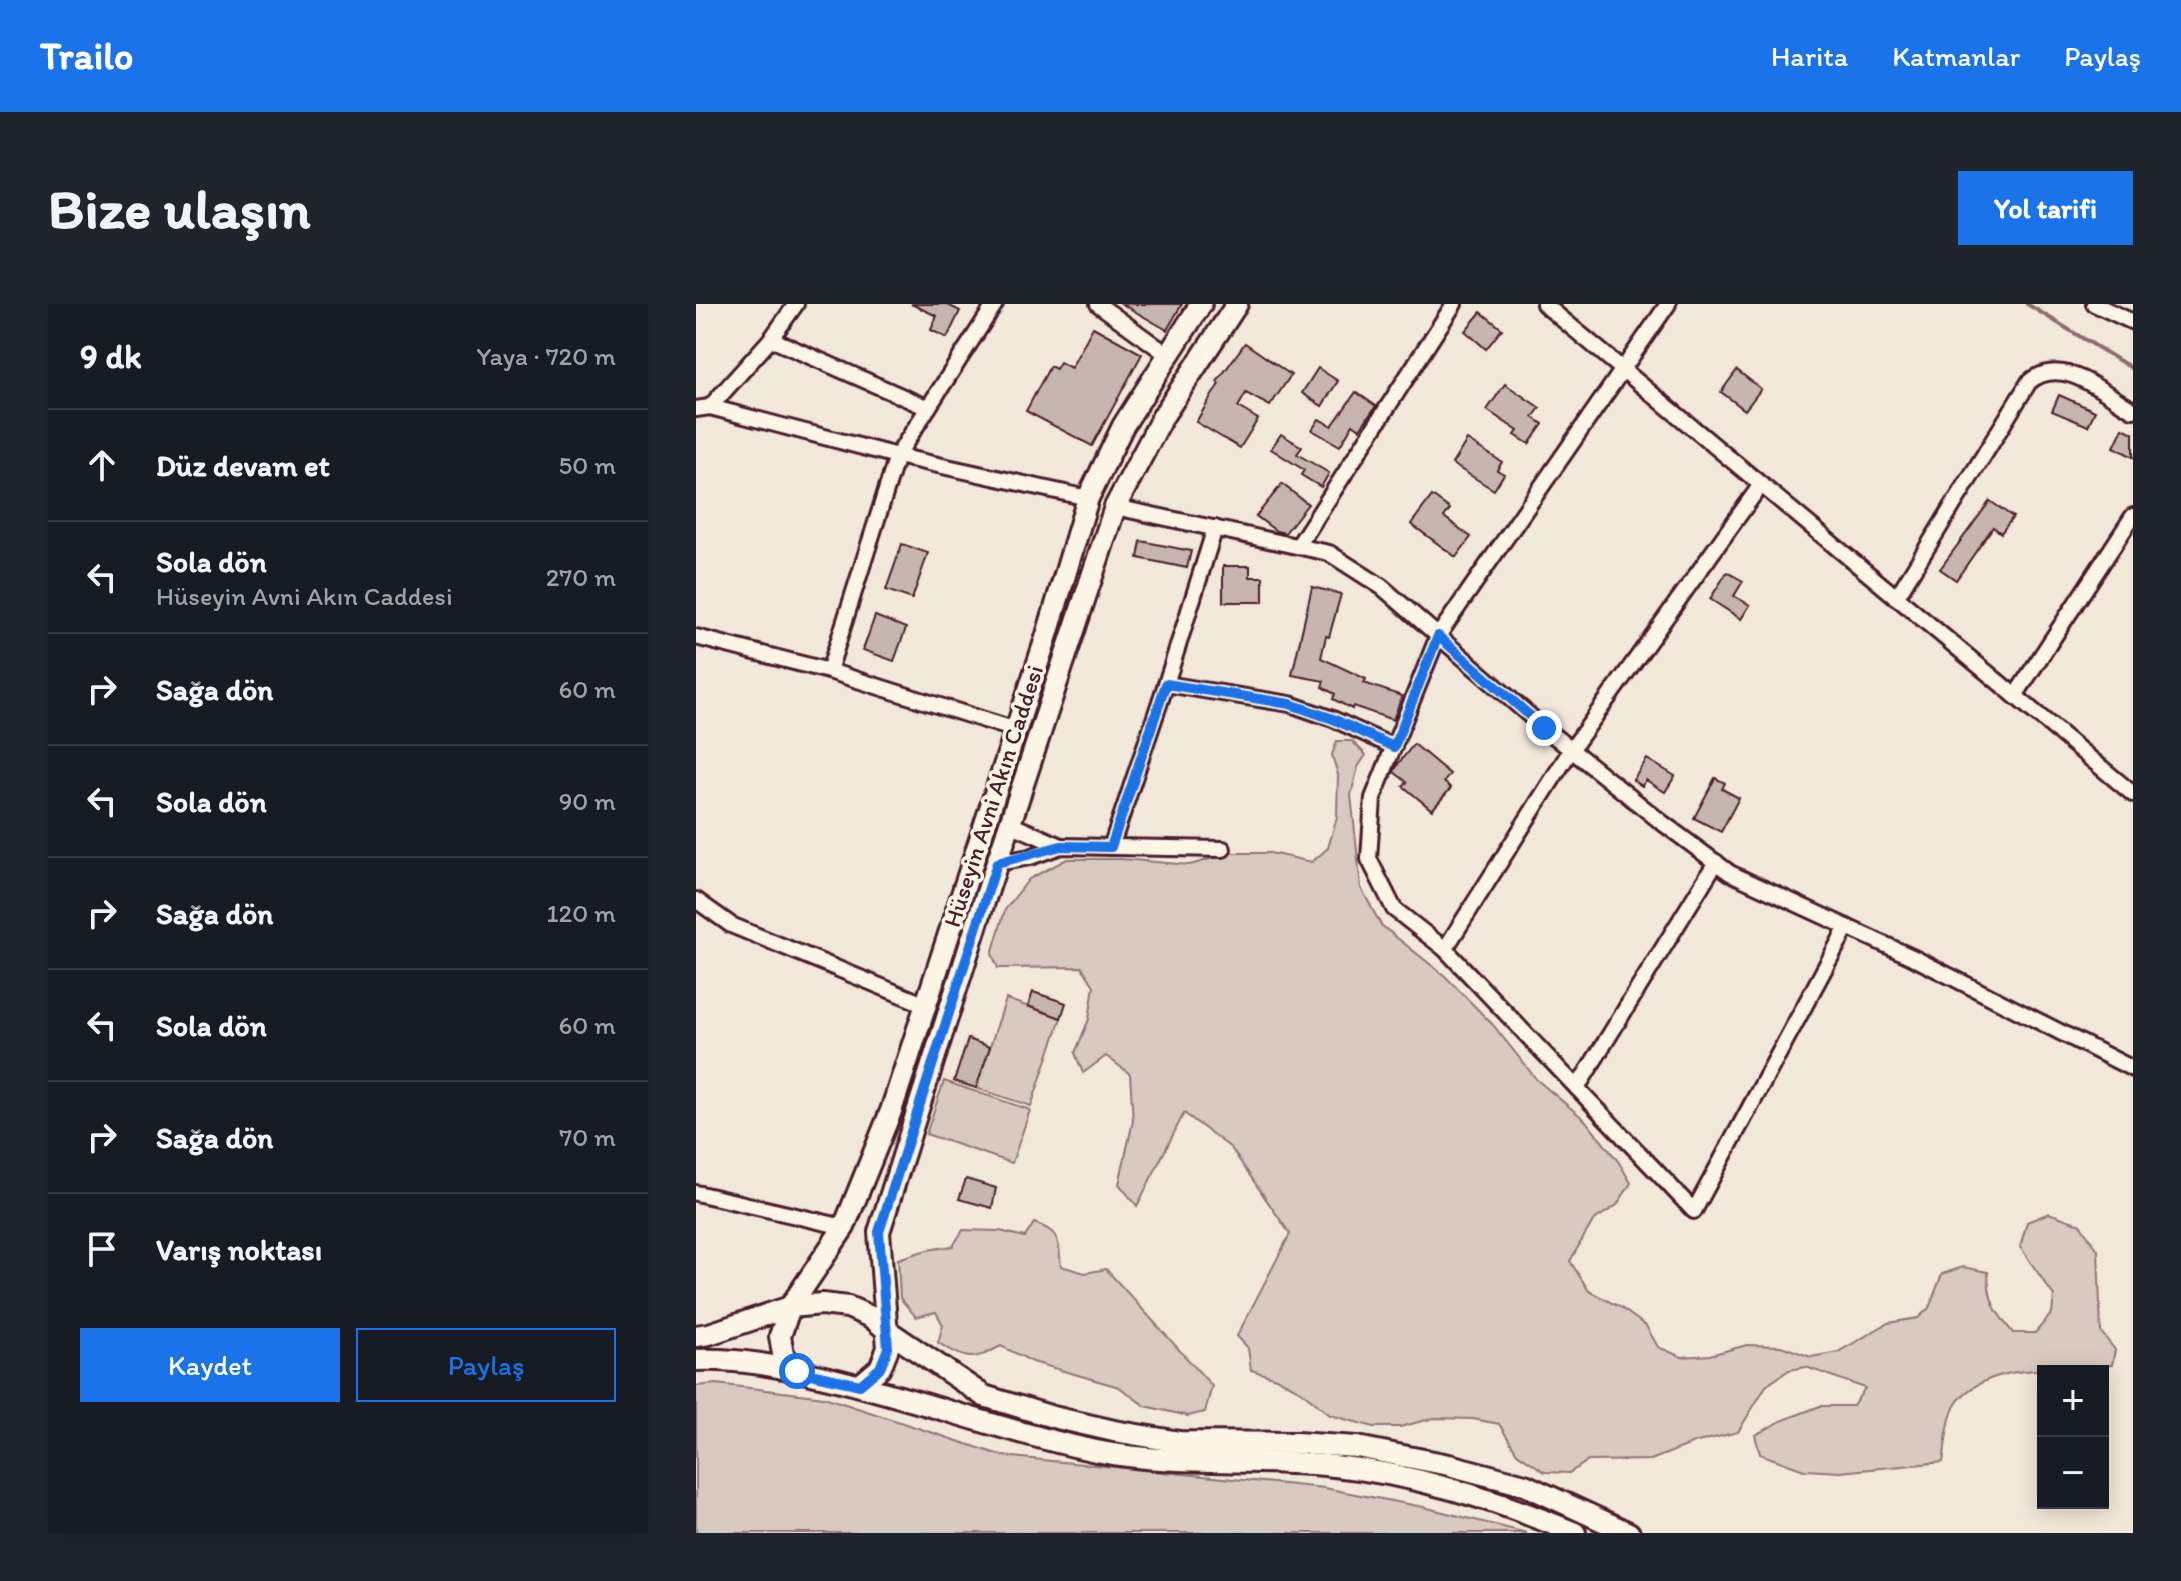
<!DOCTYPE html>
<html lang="tr">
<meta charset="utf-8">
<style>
:root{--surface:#171b24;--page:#20242c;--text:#f1f3f6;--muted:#9ea1a6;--line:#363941;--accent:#1a73e8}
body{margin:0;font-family:Itim,sans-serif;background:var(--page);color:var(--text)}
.controls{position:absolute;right:24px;bottom:24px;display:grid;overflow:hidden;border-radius:0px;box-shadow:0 4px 20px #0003}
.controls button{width:72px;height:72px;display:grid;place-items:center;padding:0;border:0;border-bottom:2px solid var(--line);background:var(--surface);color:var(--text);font:40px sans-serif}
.stop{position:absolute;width:24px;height:24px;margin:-18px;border:6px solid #1a73e8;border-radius:50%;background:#fff}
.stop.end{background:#1a73e8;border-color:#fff;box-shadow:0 2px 8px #0008}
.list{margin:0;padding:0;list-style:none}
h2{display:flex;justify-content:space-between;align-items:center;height:104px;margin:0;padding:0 32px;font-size:34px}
h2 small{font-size:26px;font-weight:400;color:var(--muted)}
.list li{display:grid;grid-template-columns:52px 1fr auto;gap:24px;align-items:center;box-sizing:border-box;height:112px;padding:0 32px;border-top:2px solid var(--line)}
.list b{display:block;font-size:30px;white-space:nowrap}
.list p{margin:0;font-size:26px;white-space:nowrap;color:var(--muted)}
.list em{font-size:26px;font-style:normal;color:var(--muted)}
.actions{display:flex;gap:16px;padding:24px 32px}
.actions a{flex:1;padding:18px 0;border:2px solid var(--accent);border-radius:0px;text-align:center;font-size:28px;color:var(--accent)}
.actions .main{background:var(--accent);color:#fff}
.icon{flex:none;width:44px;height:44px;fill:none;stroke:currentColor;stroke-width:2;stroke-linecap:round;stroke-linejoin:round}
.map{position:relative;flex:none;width:1437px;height:1229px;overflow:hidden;border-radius:0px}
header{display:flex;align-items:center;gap:48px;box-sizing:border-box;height:112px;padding:0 40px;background:var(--accent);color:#fff}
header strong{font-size:38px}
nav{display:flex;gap:44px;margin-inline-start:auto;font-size:28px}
.intro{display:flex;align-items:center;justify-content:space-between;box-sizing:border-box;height:192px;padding:0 48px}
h1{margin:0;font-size:56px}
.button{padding:20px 36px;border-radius:0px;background:var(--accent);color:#fff;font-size:28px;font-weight:700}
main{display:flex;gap:48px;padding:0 48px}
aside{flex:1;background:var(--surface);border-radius:0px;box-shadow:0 4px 20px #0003}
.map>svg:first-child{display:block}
</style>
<header>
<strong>Trailo</strong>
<nav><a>Harita</a><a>Katmanlar</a><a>Paylaş</a></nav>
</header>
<div class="intro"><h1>Bize ulaşın</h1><a class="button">Yol tarifi</a></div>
<main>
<aside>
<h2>9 dk<small>Yaya · 720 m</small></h2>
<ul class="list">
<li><svg class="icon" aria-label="ahead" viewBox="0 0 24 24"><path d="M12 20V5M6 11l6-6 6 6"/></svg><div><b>Düz devam et</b></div><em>50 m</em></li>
<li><svg class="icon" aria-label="left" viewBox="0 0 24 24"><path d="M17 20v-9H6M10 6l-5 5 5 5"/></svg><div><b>Sola dön</b><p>Hüseyin Avni Akın Caddesi</p></div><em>270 m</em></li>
<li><svg class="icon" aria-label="right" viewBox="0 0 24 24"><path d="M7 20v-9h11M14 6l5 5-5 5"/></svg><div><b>Sağa dön</b></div><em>60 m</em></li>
<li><svg class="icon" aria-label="left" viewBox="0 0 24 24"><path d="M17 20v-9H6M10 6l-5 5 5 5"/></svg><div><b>Sola dön</b></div><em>90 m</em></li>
<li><svg class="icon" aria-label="right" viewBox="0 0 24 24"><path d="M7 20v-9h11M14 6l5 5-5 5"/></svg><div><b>Sağa dön</b></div><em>120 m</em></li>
<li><svg class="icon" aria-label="left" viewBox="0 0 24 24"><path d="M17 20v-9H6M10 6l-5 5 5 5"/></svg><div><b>Sola dön</b></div><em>60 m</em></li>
<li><svg class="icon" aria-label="right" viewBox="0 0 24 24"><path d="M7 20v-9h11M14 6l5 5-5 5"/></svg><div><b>Sağa dön</b></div><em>70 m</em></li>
<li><svg class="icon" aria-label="arrive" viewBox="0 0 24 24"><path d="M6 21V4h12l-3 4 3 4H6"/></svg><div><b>Varış noktası</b></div></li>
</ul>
<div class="actions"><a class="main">Kaydet</a><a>Paylaş</a></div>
</aside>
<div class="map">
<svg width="1437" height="1229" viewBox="0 0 1437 1229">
<rect width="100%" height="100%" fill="#f1e8da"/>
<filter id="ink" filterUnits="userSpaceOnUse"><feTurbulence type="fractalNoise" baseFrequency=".0125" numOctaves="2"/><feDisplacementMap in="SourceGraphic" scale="16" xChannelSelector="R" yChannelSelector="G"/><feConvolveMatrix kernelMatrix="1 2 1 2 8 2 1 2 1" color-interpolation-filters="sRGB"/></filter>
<g filter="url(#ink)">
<!-- green -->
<g fill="#d8cac0" stroke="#917476" stroke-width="2">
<path d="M 641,437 L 656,437 L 670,451 L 662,463 L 655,491 L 665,584 L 685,621 L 749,672 L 797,721 L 841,776 L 889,816 L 922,857 L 935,879 L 921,901 L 897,917 L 874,957 L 893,987 L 924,1003 L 950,1022 L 962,1043 L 986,1053 L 1014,1051 L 1051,1041 L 1085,1042 L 1115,1053 L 1142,1048 L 1192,1019 L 1222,1014 L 1233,1004 L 1246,970 L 1267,963 L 1292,968 C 1292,997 1299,1007 1317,1029 L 1339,1029 L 1356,1009 L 1358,992 L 1324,943 L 1331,918 L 1353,909 L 1384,920 L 1402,946 L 1405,1028 L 1419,1046 L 1416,1061 C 1370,1068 1295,1056 1262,1097 C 1251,1112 1250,1140 1247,1158 L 1144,1168 L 1108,1166 L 1064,1150 L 1059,1131 L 1085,1117 L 1124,1102 L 1157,1102 L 1169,1084 L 1110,1063 L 1093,1066 L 1070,1082 L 1042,1128 L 998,1139 L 955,1156 L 892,1157 L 873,1169 L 849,1168 L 821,1149 L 803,1120 L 777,1115 L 738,1114 L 704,1123 L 678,1123 L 634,1111 L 605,1087 L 580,1074 L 555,1066 L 552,1044 L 541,1032 L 594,930 L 535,844 L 488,809 L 441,902 L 423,880 L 437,817 L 434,770 L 410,752 L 387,769 L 379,749 L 393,715 L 398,682 L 386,663 L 302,664 L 296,650 L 309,606 L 333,575 L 371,555 L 425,555 L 494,561 L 535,549 L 574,549 L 616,558 L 632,544 L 641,513 L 642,471 L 636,451 Z"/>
<path d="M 310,695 L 365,714 L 335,802 L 280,784 Z"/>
<path d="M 248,777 L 334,806 L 316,859 L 230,830 Z"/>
<path d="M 338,919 C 365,928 362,936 365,962 L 389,969 L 410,965 L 516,1082 L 509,1108 L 492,1112 L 449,1102 L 423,1083 L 337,1058 L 305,1042 C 275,1058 272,1056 242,1039 L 247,1021 L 240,1008 L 220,1013 L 204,994 L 202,955 L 231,946 L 257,942 L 267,926 L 304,927 L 329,933 Z"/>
<path d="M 20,1080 L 128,1093 L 307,1152 L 628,1184 L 727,1203 L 831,1229 L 0,1229 L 0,1082 Z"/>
</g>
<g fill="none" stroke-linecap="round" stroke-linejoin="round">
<!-- stream -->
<path stroke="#8b6d6f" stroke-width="4" d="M 1331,0 L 1437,65"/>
</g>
<!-- building -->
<g fill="#c7b6af" stroke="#4a1f2b" stroke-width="2">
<path d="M 215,0 L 250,0 L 264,7 L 251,34 L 235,26 L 241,12 Z"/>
<path d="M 426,0 L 486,0 L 471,26 Z"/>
<path d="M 785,8 L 806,25 L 790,45 L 769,27 Z"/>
<path d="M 397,23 L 446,50 L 396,142 L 330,107 L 354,62 L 360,65 L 364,58 L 375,64 Z"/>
<path d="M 549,39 L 595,71 L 574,102 L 550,89 L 542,103 L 562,115 L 544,144 L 500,118 L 523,80 L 521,78 Z"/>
<path d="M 622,64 L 642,77 L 626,102 L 606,89 Z"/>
<path d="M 1041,66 L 1065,85 L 1049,106 L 1025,88 Z"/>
<path d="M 809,80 L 844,104 L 837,113 L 847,120 L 833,140 L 819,131 L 822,127 L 791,106 Z"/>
<path d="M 660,88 L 680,102 L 664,125 L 657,120 L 644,142 L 616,126 L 623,115 L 636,122 Z"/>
<path d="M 1363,91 L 1399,107 L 1392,122 L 1356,107 Z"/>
<path d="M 1427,124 L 1437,129 L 1437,153 L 1418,143 Z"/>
<path d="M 585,130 L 606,143 L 601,150 L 633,169 L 625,183 L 605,171 L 608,166 L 575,145 Z"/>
<path d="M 771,136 L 806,158 L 801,166 L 808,170 L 798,186 L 756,160 Z"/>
<path d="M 586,180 L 612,200 L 589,229 L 580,227 L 560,212 Z"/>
<path d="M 736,192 L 754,205 L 748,213 L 775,233 L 760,253 L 715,220 Z"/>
<path d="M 1294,197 L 1317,213 L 1305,229 L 1297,223 L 1260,276 L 1244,265 Z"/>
<path d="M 445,237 L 495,247 L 491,264 L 442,254 Z"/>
<path d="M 206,240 L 232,249 L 216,295 L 190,286 Z"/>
<path d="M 527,262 L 554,262 L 554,273 L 567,273 L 567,298 L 527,298 Z"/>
<path d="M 1031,268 L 1047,277 L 1038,292 L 1054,301 L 1045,315 L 1014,295 Z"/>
<path d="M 616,283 L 645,290 L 633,333 L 630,332 L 625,354 L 670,375 L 668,379 L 706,392 L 697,416 L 657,402 L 656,405 L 637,395 L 639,390 L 626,383 L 628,377 L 596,371 Z"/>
<path d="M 179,312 L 210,324 L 198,357 L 167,346 Z"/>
<path d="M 718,440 L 754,470 L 748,478 L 755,484 L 736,506 L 707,482 L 711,478 L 698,468 L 702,460 Z"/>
<path d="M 951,455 L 979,472 L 969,488 L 950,476 L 946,482 L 937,476 Z"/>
<path d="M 1019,474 L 1029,479 L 1026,485 L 1043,494 L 1025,528 L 998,514 Z"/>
<path d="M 337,688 L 370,699 L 365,714 L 332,702 Z"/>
<path d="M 272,735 L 294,743 L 280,784 L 258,777 Z"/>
<path d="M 270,875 L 300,884 L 296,904 L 263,895 Z"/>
</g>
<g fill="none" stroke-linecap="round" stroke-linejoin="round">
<defs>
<g id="minor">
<path d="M 402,0 L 472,51"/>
<path d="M 848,0 L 1437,490"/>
<path d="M 972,0 L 742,332 L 677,494 L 673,555 L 698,605 L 749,645 L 998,907 L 1151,623"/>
<path d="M 1398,0 L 1437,18"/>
<path d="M 75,35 L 232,104"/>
<path d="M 14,103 L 75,35 L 100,0"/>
<path d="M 0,105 L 14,103 L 201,152 L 299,0"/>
<path d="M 419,203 L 633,249 L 686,283 L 848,424 L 964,517 L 1034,569 L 1216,653 L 1437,765"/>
<path d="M 602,242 L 758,0"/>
<path d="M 1200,294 L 1333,78 C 1366,50 1407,89 1437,106"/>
<path d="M 0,333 L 133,367 L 320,426"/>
<path d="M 133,367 L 201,152 L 392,194"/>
<path d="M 470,380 L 594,400 L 637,415 L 698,443"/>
<path d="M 1319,392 L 1437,212"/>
<path d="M 314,520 L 365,542"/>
<path d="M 415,543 L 470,380 L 519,224"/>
<path d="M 301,559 L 334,553 L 365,542 L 527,545"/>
<path d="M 0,596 L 35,621 L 230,701"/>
<path d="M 749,645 L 875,446 L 1064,182"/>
<path d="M 881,784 L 1020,558"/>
<path d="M 0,889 L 148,923"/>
</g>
<g id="secondary">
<path d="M 0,1032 L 13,1030 L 94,1003 L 126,1000 L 152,1003 L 175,1013 L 192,1027 L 288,1092 L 357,1113 L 418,1127 L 484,1138 L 600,1139 L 661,1143 L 753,1161 L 829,1181 L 933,1229"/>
<path d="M 0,1056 C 40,1054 81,1062 120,1071 C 214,1092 305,1127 400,1147 C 474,1162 553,1154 629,1161 C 716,1169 798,1195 879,1229"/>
<path d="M 101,1067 L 87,1050 L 84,1032 L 94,1003 L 148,923 L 195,807 L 351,331 L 392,194 L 427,122 L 505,0"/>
<path d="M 164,1081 L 184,1064 L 192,1044 L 183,928 L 285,607 L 419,203 L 467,112 L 541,0"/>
</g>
</defs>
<!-- minor casing -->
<use href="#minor" stroke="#4a1f2b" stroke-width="20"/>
<!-- secondary casing -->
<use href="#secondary" stroke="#4a1f2b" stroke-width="26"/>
<!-- minor -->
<use href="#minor" stroke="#fcf5e5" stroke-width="14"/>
<!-- secondary -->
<use href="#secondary" stroke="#fcf5e5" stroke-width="20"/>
</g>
</g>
<g fill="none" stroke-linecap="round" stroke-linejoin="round" filter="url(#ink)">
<!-- route -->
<path stroke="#1a73e8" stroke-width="10" d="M 101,1067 L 164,1081 L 184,1064 L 192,1044 L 183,928 L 301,559 L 365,542 L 415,543 L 470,380 L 594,400 L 637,415 L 698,443 L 742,332 L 848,424"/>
</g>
<g text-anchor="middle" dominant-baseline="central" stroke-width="7" stroke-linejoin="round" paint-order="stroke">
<!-- street labels -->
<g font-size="24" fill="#4a1f2b" stroke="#fcf5e5">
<text transform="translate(297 492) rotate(-72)">Hüseyin Avni Akın Caddesi</text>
</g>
</g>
</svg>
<div class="controls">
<button>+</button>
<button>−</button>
</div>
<div class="stop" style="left:101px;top:1067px"></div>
<div class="stop end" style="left:848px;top:424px"></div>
</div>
</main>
